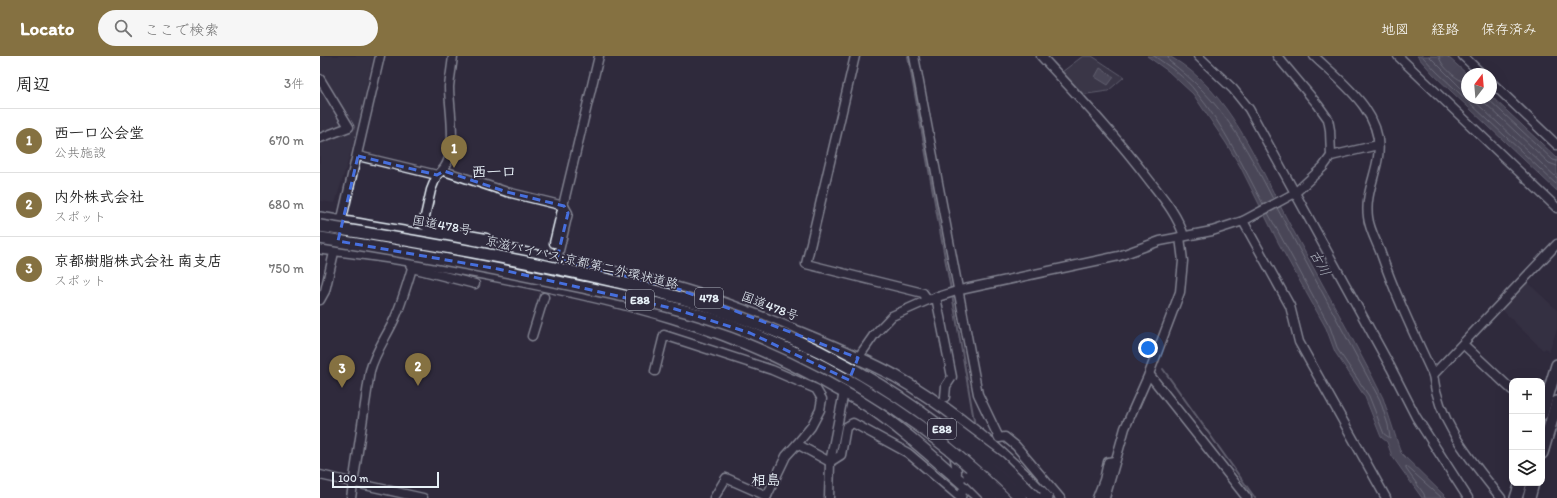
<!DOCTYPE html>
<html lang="ja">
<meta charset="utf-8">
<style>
:root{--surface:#fff;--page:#f6f6f6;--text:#222;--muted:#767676;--line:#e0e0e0;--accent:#857141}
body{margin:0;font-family:Itim,"Klee One",sans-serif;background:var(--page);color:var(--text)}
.controls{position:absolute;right:12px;bottom:12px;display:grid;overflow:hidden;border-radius:8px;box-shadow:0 4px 16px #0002}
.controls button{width:36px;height:36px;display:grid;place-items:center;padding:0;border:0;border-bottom:1px solid var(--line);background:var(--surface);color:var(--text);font:20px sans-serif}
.compass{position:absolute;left:1141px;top:12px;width:36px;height:36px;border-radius:50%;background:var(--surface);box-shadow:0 4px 16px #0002;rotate:16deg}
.scale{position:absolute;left:12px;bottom:10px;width:107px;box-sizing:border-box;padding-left:4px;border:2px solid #e8f1f8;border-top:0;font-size:11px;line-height:14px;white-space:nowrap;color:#e8f1f8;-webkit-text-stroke:3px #2f2a3d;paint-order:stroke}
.you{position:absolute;left:828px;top:292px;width:14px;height:14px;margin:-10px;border:3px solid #fff;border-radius:50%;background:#1a73e8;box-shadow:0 0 0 6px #1a73e833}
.badge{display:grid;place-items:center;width:26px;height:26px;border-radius:50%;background:var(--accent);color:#fff;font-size:13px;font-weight:700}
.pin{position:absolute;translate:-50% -33px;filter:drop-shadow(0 1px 2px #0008)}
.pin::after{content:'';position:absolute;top:21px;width:14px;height:12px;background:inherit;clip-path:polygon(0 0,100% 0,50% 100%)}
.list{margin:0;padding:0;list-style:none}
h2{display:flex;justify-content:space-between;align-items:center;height:52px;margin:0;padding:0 16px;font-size:17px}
h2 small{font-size:13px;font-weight:400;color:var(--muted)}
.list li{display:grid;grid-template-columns:26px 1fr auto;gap:12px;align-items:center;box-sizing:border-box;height:64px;padding:0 16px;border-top:1px solid var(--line)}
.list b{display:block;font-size:15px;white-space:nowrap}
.list p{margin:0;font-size:13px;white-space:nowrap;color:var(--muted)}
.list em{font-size:13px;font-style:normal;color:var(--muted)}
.icon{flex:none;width:22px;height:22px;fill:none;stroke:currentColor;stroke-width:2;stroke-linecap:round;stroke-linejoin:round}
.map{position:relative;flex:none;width:1237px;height:442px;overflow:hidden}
header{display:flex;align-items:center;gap:24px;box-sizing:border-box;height:56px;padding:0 20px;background:var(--accent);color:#fff}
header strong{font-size:19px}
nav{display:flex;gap:22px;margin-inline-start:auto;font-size:14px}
.search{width:280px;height:36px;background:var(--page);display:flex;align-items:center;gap:10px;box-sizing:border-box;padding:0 14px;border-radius:22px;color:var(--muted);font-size:15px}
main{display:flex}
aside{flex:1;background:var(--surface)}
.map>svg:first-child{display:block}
</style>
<header>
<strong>Locato</strong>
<div class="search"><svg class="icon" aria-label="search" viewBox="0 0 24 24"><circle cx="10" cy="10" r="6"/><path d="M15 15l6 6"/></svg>ここで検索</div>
<nav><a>地図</a><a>経路</a><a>保存済み</a></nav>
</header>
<main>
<aside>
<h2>周辺<small>3件</small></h2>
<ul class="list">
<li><span class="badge">1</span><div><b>西一口公会堂</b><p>公共施設</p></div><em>670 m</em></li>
<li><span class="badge">2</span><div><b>内外株式会社</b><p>スポット</p></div><em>680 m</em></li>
<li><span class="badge">3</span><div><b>京都樹脂株式会社 南支店</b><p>スポット</p></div><em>750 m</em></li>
</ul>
</aside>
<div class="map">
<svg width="1237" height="442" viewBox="0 0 1237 442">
<rect width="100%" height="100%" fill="#2f2a3d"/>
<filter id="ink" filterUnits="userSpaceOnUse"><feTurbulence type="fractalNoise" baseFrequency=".025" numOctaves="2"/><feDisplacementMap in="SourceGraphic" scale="8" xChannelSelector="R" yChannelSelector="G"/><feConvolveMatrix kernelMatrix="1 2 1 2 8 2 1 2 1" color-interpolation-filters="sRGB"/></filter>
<g filter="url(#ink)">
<!-- built -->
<g fill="#3b3749">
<path d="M 0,0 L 53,0 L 36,79 L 15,147 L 0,145 Z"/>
<path d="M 1206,225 L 1237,254 L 1237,273 L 1229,296 L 1226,292 L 1223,294 L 1180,252 Z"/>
</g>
<!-- green -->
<path fill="#464455" stroke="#979aa6" d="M 763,0 L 772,0 L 804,21 L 788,35 L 760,39 L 742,16 Z"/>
<!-- water -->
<g fill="#696978" stroke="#9c9fab">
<path d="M 827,0 C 834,0 846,0 851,1 C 911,36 937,107 968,165 C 996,217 1025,268 1052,320 L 1063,342 L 1081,397 L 1127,442 L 1102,442 L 1072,400 L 1067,386 L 1061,381 L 1045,341 L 1015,296 L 1006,272 L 959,188 L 920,110 L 906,87 L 873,38 L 848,15 Z"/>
<path d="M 1097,0 L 1127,0 L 1147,18 L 1147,42 L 1171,42 L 1171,40 L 1237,102 L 1237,135 L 1114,19 Z"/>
<path d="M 780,12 L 794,21 L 788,29 L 775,21 Z"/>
</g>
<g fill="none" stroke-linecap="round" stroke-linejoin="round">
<!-- shore -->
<g stroke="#b5bbc5" stroke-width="1">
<path d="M 834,0 C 849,10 865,21 876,36 C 904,70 923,110 943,148"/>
<path d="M 848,0 L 849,5 C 901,44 924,87 953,143"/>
<path d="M 1102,0 L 1117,16 L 1237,129"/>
<path d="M 1109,0 L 1147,38"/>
<path d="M 1119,0 C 1120,10 1138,25 1147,27"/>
<path d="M 1151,42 L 1237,122"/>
<path d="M 1162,42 L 1165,47 L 1229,107 L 1237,110"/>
<path d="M 1167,42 L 1233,104 L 1237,105"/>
<path d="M 948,157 L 1010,271 L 1018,294 L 1049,340 L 1064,378 L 1070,382 L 1068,369 L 1060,344 L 957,152"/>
<path d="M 1105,442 L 1104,438 L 1086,413 L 1086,410 L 1122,442"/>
</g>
<!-- stream -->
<g stroke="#9c9fab" stroke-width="2">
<path d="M 588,0 L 631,234"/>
<path d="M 632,238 L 655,370"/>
<path d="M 843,313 L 935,442"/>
</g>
<!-- minor-tunnel -->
<g stroke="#4b4859" stroke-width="8" stroke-dasharray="8 4" stroke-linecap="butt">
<path d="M 224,241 L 234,187"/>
<path d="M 1222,362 L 1237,378"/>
</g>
<defs>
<g id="minor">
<path d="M 535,0 L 486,208 L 603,237 L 608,244"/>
<path d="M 594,0 L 658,338 L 679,382 L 685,381 L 696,390 L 740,442"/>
<path d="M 721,0 C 758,40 796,80 829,124 C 843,142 857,158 864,180"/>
<path d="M 878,0 L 913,33 L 929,53 L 1071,312 L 1096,361 L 1148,442"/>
<path d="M 994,0 C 1021,26 1065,57 1058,101 C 1055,121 1045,140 1048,161 C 1049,172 1056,185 1060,195 C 1075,238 1094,278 1113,319 C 1119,368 1151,404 1181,442"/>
<path d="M 1078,0 L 1237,152"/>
<path d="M 1143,0 L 1162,18"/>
<path d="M 0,23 L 29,71 L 0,82"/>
<path d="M 1171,26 L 1237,89"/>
<path d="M 38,100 L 117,119 C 141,103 129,56 129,31 C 130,21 132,10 133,0"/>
<path d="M 1011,100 L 1058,89"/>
<path d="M 124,115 L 187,136 L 244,150"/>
<path d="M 117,119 L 111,134 L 103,169 L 109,172 L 166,182"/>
<path d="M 923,165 L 970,250 L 979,286 L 1066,442"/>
<path d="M 234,187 L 279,0"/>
<path d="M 237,203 L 248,157 L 244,150"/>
<path d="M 92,212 L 155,228"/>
<path d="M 616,241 L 632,321 L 626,330 L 625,341"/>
<path d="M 0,244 L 5,235 L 60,0"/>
<path d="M 212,280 L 224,241"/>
<path d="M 1143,288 L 1192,334"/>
<path d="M 335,315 L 344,279 L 452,314 L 496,333 L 502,343 L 500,354 L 491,371 L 477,388 L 510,406 L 521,399 L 526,371 L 533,367 L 588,397 L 641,442 L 642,436"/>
<path d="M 829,318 L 927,442"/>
<path d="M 1113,319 L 1237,188"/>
<path d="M 631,378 L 637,416"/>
<path d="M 0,419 L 103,442"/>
<path d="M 31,442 L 50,315 C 55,296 67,280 75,262 C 82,246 87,229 92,212 L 87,203"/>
<path d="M 394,442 L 406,422 L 447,440"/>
<path d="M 446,442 L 466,400 L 477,388"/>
<path d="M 509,442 L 510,406 L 524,336 L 538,302 L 554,279 L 572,260 L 608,244 L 640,234 L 799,200 L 840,185 L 892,175 L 923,165 L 975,137 L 1003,111 L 1011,100 L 1010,74 L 1008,63 L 998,49 L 957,0"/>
<path d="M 777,442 L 784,424 L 788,406 L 795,405"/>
<path d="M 785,442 L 805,372 L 829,318 L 860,236 L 863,205 L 860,181"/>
</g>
<g id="highway">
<path d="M 0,162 C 119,182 240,200 356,232 C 396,243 435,259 473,274 C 507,288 542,302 575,320 C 632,353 682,395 727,442"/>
<path d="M 0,192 C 65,199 129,210 193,223 C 304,245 404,269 504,325 C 517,333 532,340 545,348 C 586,375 622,410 660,442"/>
<path d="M 1222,358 L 1237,309"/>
<path d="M 1222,397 L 1237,346"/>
<path d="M 1196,442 L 1201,427"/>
<path d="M 1209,442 L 1213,427"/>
</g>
</defs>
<!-- minor casing -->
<use href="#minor" stroke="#e8f1f8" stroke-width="11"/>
<!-- highway casing -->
<use href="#highway" stroke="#e8f1f8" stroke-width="14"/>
<!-- minor -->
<use href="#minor" stroke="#2f2a3d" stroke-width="8"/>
<!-- highway -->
<use href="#highway" stroke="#2f2a3d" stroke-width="11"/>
<defs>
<g id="highway-bridge">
<path d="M 0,170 C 72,181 145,194 216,208 C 276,221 337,233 396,253 C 510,290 617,356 701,442"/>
<path d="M 0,182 C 88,196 175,212 262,231 C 319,243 377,255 431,277 C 526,316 611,370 684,442"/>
<path d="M 628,368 L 679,406 L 716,442"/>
<path d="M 649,420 L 671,442"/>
</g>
</defs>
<!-- highway-bridge casing -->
<use href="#highway-bridge" stroke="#e8f1f8" stroke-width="14" stroke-linecap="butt"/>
<!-- highway-bridge -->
<use href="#highway-bridge" stroke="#2f2a3d" stroke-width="11"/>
</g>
</g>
<!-- marked area -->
<path d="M0 0H1237V442H0ZM 38,100 L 117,119 L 124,115 L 187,136 L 244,150 L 248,157 L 237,203 L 358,233 L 538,302 L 529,324 L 430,277 L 355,253 L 178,213 L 18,185 Z" fill="#2f2a3d" fill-opacity=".55" fill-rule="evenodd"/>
<path fill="none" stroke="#466fde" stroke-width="3" stroke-dasharray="8 5" stroke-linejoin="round" d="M 38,100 L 117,119 L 124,115 L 187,136 L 244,150 L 248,157 L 237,203 L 358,233 L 538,302 L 529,324 L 430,277 L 355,253 L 178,213 L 18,185 Z"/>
<g text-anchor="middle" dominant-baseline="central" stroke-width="3.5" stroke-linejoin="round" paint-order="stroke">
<!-- shield labels -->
<g fill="#2f2a3d" stroke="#b0b5c0" stroke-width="1">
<rect x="375" y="232" width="28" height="20" rx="3"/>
<rect x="306" y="234" width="28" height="20" rx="3"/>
<rect x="608" y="363" width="28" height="20" rx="3"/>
</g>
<g font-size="12" font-weight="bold" fill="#e8f1f8">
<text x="389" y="242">478</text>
<text x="320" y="244">E88</text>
<text x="622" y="373">E88</text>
</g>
<!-- street labels -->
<g font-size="13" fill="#e8f1f8" stroke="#2f2a3d">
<text transform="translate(122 169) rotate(10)">国道478号</text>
<text transform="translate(262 206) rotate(13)">京滋バイパス;京都第二外環状道路</text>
<text transform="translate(450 250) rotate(21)">国道478号</text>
</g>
<!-- water labels -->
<g font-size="14" font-style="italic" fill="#afb4be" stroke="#2f2a3d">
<text transform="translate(1000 207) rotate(62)">古川</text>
</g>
<!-- quarter labels -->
<g font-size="15" font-weight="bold" fill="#e8f1f8" stroke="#2f2a3d">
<text x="174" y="116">西一口</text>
<text x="446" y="424">相島</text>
</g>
</g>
</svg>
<div class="controls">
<button>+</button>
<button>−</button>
<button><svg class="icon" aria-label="layers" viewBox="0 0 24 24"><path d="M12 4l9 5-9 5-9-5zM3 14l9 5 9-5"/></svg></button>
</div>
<svg class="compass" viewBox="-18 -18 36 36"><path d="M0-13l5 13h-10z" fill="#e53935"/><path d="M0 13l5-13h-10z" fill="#767676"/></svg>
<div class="scale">100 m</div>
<div class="you"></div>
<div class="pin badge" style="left:134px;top:112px">1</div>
<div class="pin badge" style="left:98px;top:330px">2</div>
<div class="pin badge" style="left:22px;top:332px">3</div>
</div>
</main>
